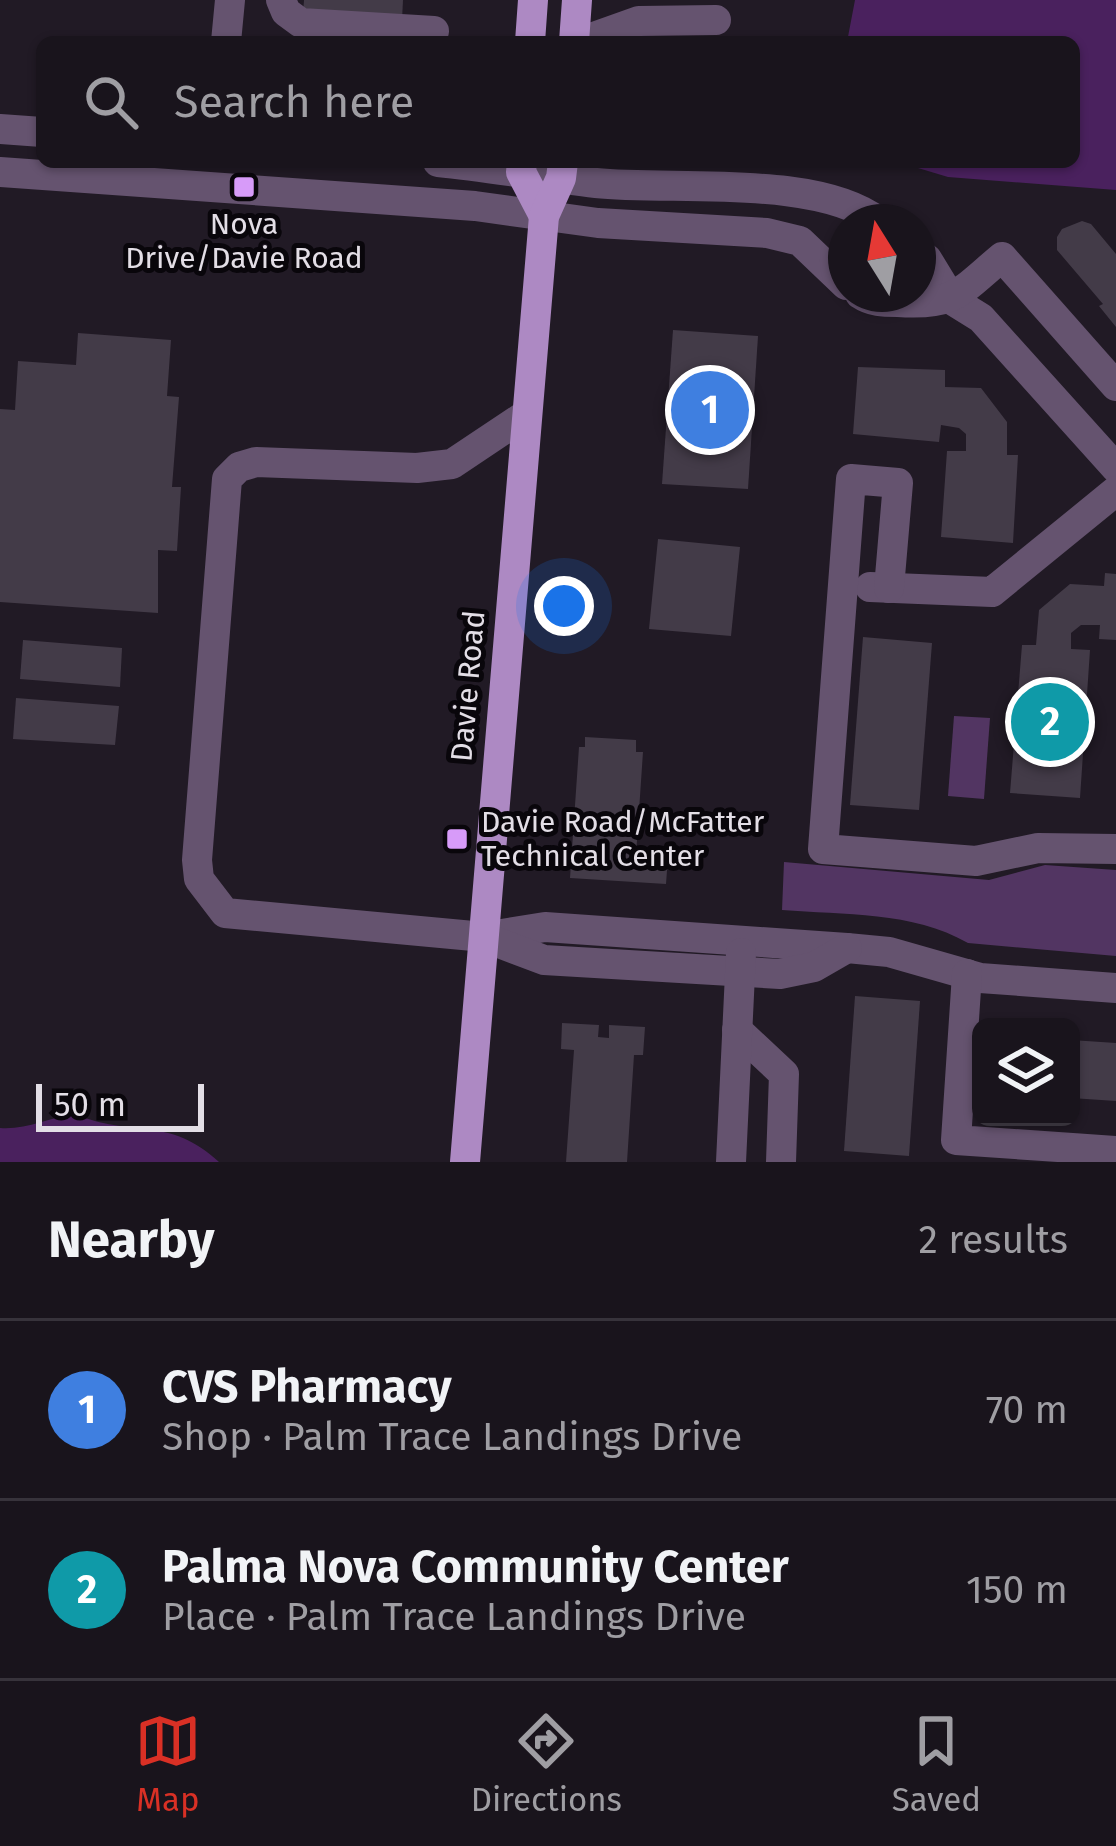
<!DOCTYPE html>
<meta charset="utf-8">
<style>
:root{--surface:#19141c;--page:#262129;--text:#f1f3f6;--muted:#9f9ea3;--line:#37333b;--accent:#d93025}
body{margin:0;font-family:"Fira Sans",sans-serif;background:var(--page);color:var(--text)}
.controls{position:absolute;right:36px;bottom:36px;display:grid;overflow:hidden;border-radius:18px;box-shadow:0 3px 9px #0004}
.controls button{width:108px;height:108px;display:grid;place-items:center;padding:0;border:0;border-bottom:3px solid var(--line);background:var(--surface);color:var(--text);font:60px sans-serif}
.compass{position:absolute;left:828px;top:204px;width:108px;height:108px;border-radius:50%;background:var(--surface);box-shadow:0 3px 9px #0004;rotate:349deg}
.scale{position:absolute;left:36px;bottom:30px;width:168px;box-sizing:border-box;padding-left:12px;border:6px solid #e3dee6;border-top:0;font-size:33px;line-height:42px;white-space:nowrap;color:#e3dee6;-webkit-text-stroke:9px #09060b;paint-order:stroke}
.you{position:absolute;left:564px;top:606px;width:42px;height:42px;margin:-30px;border:9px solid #fff;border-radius:50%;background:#1a73e8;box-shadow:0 0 0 18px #1a73e833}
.badge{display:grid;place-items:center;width:78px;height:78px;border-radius:50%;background:var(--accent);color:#fff;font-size:39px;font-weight:700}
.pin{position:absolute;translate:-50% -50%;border:6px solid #fff;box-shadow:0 3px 12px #0006}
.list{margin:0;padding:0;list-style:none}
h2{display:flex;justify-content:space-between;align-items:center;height:156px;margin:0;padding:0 48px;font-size:51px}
h2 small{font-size:39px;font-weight:400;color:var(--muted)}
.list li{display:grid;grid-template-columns:78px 1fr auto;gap:36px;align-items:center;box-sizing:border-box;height:180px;padding:0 48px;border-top:3px solid var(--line)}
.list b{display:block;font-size:45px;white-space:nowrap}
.list p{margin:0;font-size:39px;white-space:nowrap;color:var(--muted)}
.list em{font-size:39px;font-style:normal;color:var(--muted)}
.icon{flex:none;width:66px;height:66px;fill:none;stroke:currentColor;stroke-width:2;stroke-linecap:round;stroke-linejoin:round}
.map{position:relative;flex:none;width:1116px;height:1162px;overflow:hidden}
.search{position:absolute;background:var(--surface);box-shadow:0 3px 9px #0004;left:36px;right:36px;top:36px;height:132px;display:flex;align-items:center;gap:30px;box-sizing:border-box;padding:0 42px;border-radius:18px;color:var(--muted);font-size:45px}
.sheet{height:516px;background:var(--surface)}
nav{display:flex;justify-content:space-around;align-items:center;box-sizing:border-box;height:168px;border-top:3px solid var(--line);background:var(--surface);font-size:33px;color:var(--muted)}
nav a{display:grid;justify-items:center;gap:6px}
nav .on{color:var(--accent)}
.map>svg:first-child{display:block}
</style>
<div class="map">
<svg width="1116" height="1162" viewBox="0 0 1116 1162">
<rect width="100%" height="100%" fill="#211a25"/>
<!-- green -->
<g fill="#523562">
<path d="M 954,716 L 990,718 L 984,799 L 948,796 Z"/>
<path d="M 784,862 L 989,880 L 1045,865 L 1116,870 L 1116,956 L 968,943 C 912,911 844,915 782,910 Z"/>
</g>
<!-- water -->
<g fill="#4a215e">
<path d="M 855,0 L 1116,0 L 1116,190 L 948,177 L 898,162 L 1074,162 L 1074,42 L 847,42 Z"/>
<path d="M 75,1114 C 130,1138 169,1115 219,1162 L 0,1162 L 0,1128 C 26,1130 48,1118 75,1114 Z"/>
</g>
<!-- building -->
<g fill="#433b48">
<path d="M 304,0 L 403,0 L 402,20 L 303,14 Z"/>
<path d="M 1082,221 L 1091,224 L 1116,254 L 1116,327 L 1099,306 L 1103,304 L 1057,250 L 1057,237 L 1062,229 Z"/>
<path d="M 673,330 L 758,336 L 748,489 L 662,484 Z"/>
<path d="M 78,333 L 171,340 L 167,396 L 179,397 L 172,487 L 181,487 L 177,551 L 158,550 L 158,613 L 0,602 L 0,409 L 15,410 L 18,361 L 76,365 Z"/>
<path d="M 858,367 L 945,370 L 945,387 L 981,388 L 1007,422 L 1007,455 L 1018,455 L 1013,543 L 941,537 L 947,451 L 966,451 L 966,434 L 959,428 L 941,425 L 939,442 L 853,434 Z"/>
<path d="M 658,539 L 740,547 L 731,636 L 649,629 Z"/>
<path d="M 1105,573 L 1116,574 L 1116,640 L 1099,639 L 1100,625 L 1081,625 L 1071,633 L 1071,649 L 1090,650 L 1080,798 L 1010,793 L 1022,645 L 1036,645 L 1039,610 L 1070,584 L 1104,586 Z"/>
<path d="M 863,637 L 932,643 L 919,810 L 850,805 Z"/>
<path d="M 23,640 L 122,648 L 120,687 L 20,679 Z"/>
<path d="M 16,698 L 119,706 L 115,745 L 13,739 Z"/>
<path d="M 585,737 L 636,740 L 636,752 L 643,752 L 636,855 L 668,857 L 666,884 L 570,878 L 579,747 L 585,747 Z"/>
<path d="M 855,996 L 920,1001 L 909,1156 L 844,1151 Z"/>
<path d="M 562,1023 L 599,1025 L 598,1037 L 609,1038 L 609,1025 L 645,1027 L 643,1055 L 634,1055 L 627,1162 L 566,1162 L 574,1050 L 561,1049 Z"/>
<path d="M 1071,1040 L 1116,1043 L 1116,1101 L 1071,1098 Z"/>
</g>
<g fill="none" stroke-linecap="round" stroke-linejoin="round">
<!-- minor -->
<g stroke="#65536f" stroke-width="30">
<path d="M 281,0 L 286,12 L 301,23 L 434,31"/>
<path d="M 226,42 L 230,0"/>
<path d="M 580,42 L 639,21 L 716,20"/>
<path d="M 0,129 L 42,132"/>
<path d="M 438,162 C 491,167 543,177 596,183 C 673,191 818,174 879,222"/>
<path d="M 0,172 L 475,206 L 598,223 L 767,233 L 800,241 L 846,285"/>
<path d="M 918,252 L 927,259 L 952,300 L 981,318 L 1116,468"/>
<path d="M 860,294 C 872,302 883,302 898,302 C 955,306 960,292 1002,257 L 1116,386"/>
<path d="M 527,414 L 452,464 L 417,468 L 256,462 L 239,467 L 227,479 L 197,860 L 199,879 L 225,913 L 484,937 L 545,927 L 847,948 L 889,952 L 980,978 L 1116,988"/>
<path d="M 870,587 L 992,592 L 1116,491"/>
<path d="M 889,588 L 898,483 L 851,479 L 823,849 L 976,861 L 1038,848 L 1116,849"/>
<path d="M 486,938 L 544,960 L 780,974 L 814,967 L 847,948"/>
<path d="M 967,974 L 956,1140 L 1116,1151"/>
<path d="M 737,1030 L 784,1074 L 781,1162"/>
<path d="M 731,1162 L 741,953"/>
</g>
<!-- major -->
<g stroke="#ad89c3" stroke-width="30">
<path d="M 530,42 L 533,0"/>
<path d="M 574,42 L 577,0"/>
<path d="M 522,162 L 521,172 L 544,216"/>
<path d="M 465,1162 L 544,216 L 561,178 L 563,162"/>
</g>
</g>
<!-- markers -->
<g fill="#d79bf9" stroke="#09060b" stroke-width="4.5">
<rect x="232" y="175" width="24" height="24" rx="6"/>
<rect x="445" y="827" width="24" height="24" rx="6"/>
</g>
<g text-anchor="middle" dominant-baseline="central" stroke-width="10" stroke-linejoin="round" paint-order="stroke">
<!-- poi labels -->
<g font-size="30" fill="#e3dee6" stroke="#09060b">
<text x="244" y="224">Nova<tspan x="244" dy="34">Drive/Davie Road</tspan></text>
<text x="481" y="822" text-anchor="start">Davie Road/McFatter<tspan x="481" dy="34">Technical Center</tspan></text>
</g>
<!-- street labels -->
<g font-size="30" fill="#e3dee6" stroke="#09060b">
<text transform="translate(468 686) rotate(-85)">Davie Road</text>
</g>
</g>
</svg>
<div class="controls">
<button><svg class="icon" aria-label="layers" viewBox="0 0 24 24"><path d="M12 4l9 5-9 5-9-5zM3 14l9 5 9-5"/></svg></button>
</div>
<svg class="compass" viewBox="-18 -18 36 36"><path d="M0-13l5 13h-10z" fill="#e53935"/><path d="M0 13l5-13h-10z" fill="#9f9ea3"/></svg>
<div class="scale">50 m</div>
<div class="you"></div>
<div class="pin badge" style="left:710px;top:410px;background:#3f7fe0">1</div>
<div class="pin badge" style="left:1050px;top:722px;background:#0f9aa8">2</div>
<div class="search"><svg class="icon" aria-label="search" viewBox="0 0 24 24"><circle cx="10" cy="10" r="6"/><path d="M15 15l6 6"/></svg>Search here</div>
</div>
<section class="sheet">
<h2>Nearby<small>2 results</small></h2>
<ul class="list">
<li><span class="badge" style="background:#3f7fe0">1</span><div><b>CVS Pharmacy</b><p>Shop · Palm Trace Landings Drive</p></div><em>70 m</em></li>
<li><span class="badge" style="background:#0f9aa8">2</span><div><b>Palma Nova Community Center</b><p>Place · Palm Trace Landings Drive</p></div><em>150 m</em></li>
</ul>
</section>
<nav>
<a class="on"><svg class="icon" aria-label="map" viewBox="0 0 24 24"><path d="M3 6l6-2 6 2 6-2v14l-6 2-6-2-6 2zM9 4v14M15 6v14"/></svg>Map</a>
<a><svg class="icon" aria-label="directions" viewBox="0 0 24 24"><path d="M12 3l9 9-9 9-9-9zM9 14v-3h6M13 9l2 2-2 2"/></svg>Directions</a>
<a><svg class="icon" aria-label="saved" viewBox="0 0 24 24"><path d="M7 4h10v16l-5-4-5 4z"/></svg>Saved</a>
</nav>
